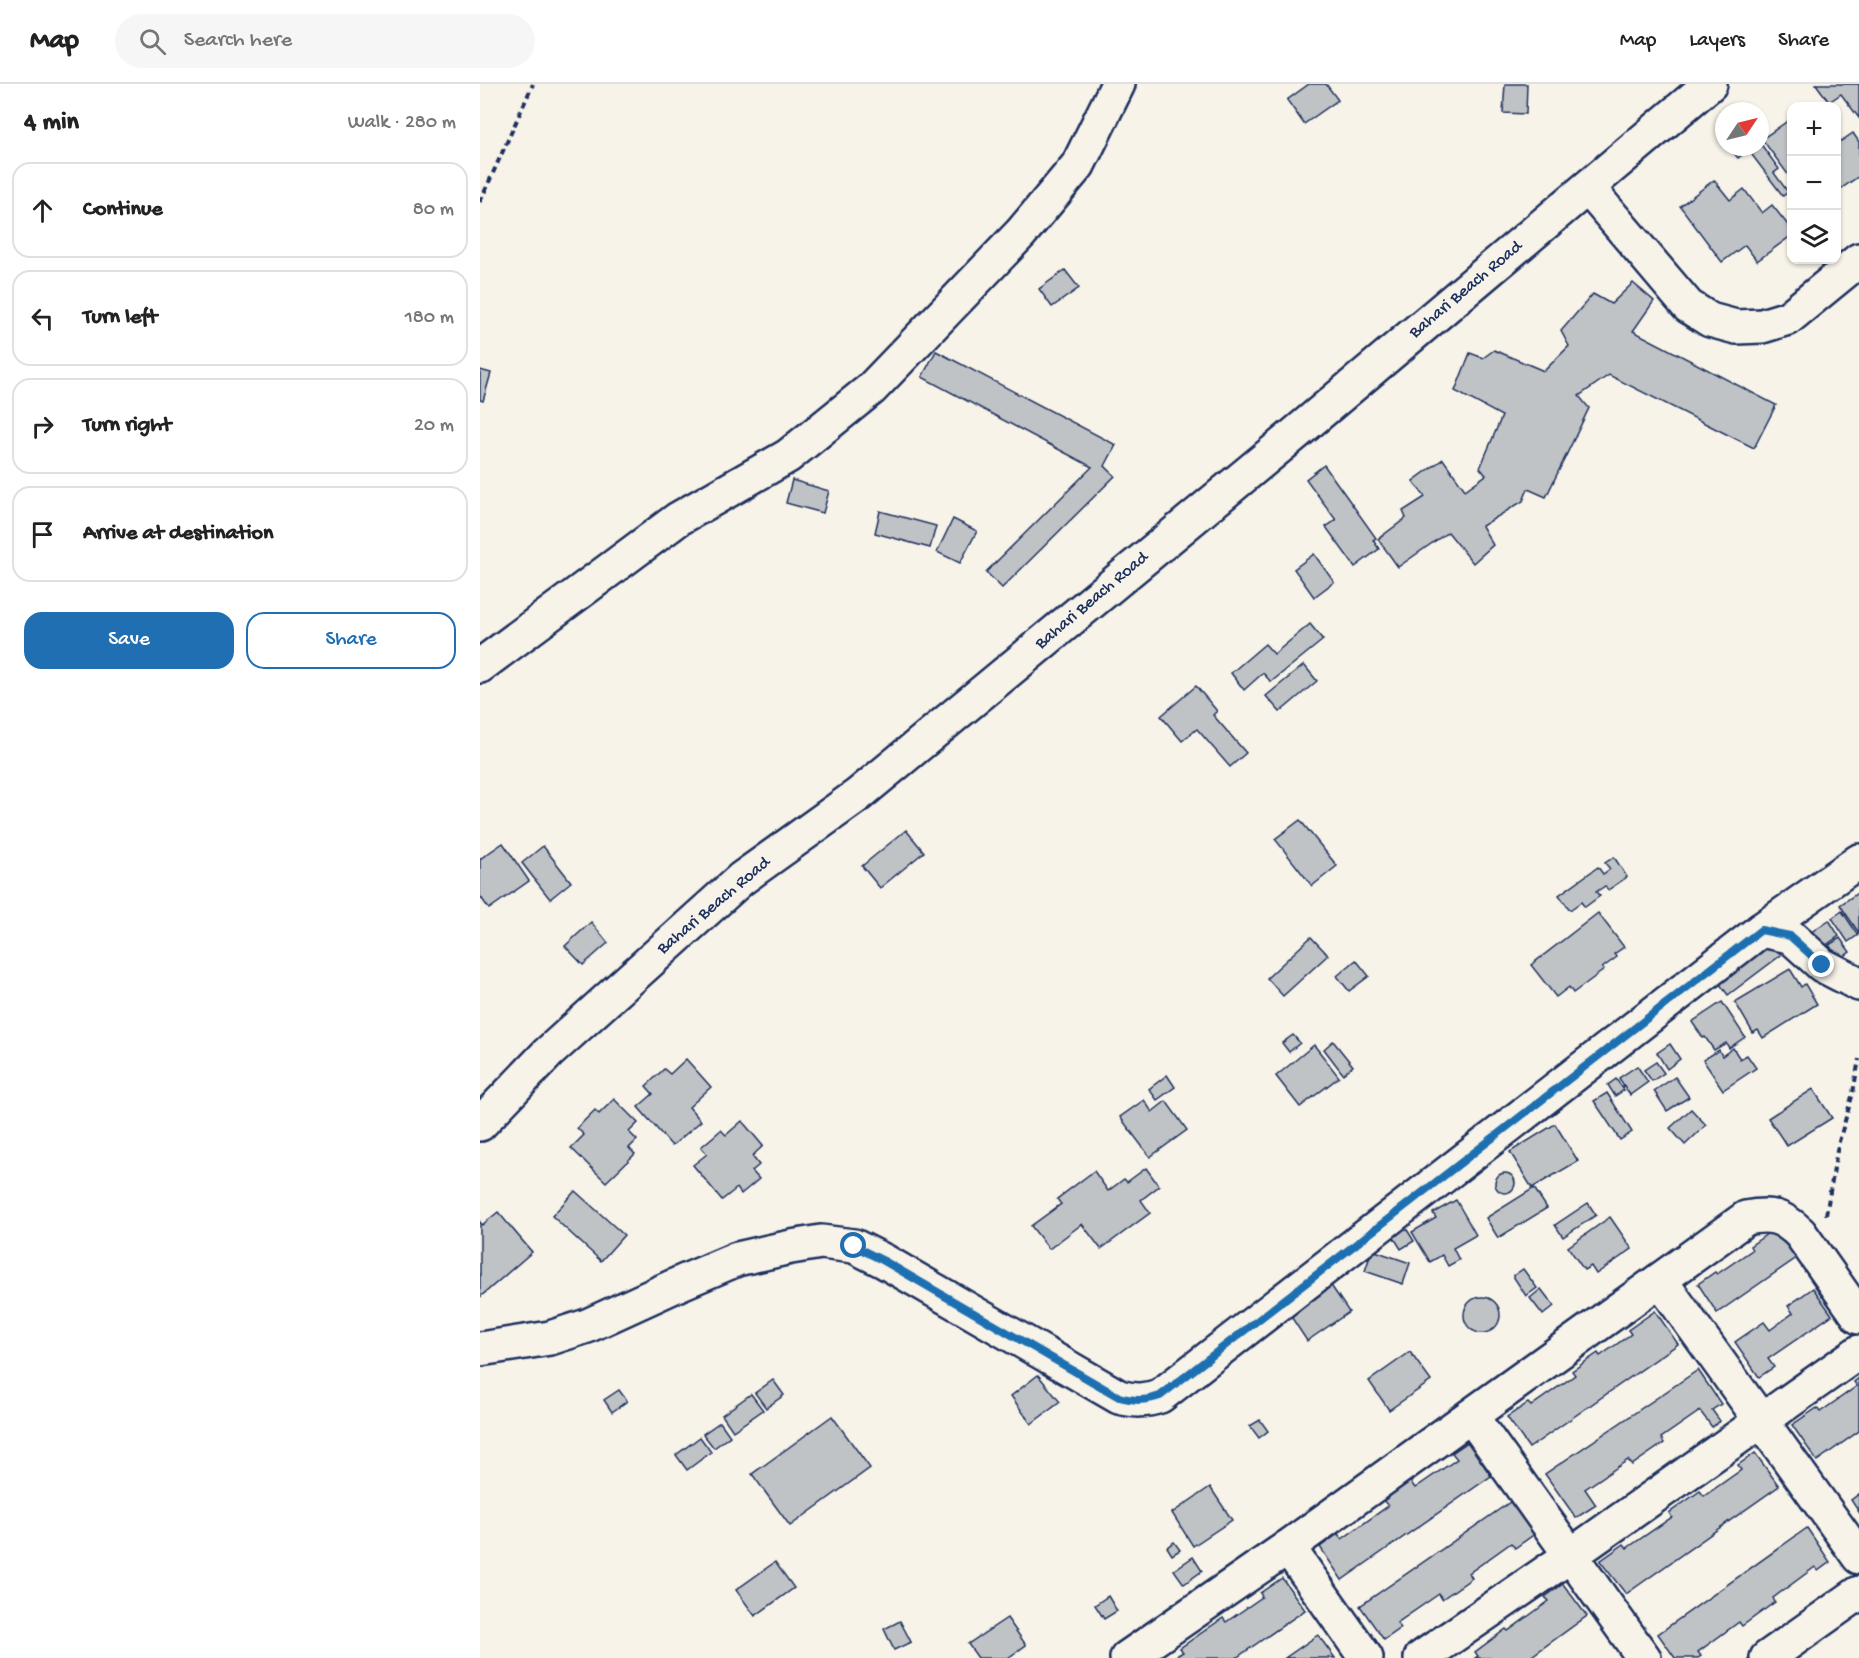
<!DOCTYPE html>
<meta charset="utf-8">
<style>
:root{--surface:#fff;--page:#f6f6f6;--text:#222;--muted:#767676;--line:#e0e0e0;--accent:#1f6fb2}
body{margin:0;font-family:"Gochi Hand",sans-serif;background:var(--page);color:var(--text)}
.controls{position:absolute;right:18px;top:18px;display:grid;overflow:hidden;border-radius:12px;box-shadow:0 2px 4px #0004}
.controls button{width:54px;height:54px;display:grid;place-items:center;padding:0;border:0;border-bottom:2px solid var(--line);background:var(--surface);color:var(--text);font:30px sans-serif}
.compass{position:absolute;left:1235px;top:18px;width:54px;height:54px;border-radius:50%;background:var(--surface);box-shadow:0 2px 4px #0004;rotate:55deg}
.stop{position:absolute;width:18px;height:18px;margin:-14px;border:4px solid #1f6fb2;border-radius:50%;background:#fff}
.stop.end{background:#1f6fb2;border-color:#fff;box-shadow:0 2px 6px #0008}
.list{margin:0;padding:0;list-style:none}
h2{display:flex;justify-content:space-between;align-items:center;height:78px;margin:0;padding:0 24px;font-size:26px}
h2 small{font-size:20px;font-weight:400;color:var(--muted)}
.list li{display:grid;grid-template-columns:39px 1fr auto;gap:18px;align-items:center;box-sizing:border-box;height:96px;margin:0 12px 12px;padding:0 12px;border:2px solid var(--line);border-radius:18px}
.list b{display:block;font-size:22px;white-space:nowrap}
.list em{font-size:20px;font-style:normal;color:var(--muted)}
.actions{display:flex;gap:12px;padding:18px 24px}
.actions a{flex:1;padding:14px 0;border:2px solid var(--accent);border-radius:18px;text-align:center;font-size:21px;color:var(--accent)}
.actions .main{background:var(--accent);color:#fff}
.icon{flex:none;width:33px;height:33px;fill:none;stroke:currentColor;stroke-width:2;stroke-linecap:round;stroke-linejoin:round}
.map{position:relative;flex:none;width:1379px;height:1574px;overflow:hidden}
header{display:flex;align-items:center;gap:36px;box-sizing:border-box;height:84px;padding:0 30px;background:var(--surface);border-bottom:2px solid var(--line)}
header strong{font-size:28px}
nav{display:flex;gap:33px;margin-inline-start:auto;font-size:21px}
.search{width:420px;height:54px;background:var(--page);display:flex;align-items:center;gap:15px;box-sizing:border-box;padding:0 21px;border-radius:33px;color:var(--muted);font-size:22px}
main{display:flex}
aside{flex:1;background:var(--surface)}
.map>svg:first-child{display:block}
</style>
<header>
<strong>Map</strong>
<div class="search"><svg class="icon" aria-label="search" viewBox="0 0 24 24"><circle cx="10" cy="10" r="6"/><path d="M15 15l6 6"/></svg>Search here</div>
<nav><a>Map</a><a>Layers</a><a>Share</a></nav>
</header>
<main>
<aside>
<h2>4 min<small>Walk · 280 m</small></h2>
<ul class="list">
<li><svg class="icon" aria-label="ahead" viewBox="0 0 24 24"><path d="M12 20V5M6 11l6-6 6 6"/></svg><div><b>Continue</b></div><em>80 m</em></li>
<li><svg class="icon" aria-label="left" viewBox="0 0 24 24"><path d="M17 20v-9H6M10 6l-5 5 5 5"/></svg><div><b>Turn left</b></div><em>180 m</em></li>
<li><svg class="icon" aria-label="right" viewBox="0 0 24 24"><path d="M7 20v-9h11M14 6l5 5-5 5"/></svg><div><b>Turn right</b></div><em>20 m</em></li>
<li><svg class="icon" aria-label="arrive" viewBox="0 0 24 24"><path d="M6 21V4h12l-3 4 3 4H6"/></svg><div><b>Arrive at destination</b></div></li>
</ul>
<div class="actions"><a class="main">Save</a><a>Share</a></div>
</aside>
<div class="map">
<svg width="1379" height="1574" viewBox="0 0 1379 1574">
<rect width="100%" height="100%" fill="#f7f3e8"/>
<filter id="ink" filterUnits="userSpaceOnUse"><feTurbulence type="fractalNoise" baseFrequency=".0167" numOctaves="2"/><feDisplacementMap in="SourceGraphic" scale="12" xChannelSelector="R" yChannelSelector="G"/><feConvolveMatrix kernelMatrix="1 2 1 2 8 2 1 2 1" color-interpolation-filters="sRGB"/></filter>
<g filter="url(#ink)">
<!-- building -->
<g fill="#c0c3c5" stroke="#1b2f5e" stroke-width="1.5">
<path d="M 829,0 L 846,0 L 858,16 L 824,40 L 807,16 Z"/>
<path d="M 1025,0 L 1047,0 L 1046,30 L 1023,29 Z"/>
<path d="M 1336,0 L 1379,0 L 1379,34 L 1361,10 L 1349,18 Z"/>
<path d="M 1312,34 L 1312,96 L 1282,55 Z"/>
<path d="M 1373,49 L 1379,58 L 1379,92 L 1356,108 L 1356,52 L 1361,57 Z"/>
<path d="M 1280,59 L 1299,85 L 1294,89 L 1308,108 L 1303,112 L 1266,63 L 1280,63 Z"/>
<path d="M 1249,63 L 1264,63 L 1260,66 L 1263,70 L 1258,74 Z"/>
<path d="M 1234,96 L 1250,116 L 1264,105 L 1282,129 L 1292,121 L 1312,146 L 1312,151 L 1277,177 L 1265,161 L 1242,178 L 1200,122 Z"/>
<path d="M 585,186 L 599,204 L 572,223 L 559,205 Z"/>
<path d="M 1153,199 L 1174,217 L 1153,247 L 1296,321 L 1274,364 L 1129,291 L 1099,312 L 1109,324 L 1066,413 L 1048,405 L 1043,417 L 1002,442 L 1013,461 L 993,479 L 968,448 L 918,483 L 898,455 L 926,434 L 923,427 L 945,413 L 933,397 L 963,375 L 985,406 L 1006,391 L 1000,384 L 1022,332 L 975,307 L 990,269 L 1003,274 L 1014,266 L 1064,287 L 1089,262 L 1081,247 L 1113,210 L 1131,220 Z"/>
<path d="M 456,267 L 636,361 L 625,382 L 635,392 L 522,504 L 506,488 L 612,383 L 442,293 Z"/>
<path d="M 0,286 L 11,289 L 3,317 L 0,316 Z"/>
<path d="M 844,381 L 896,454 L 893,456 L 899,465 L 875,483 L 846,443 L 856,436 L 826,395 Z"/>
<path d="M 312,396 L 349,407 L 343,429 L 306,419 Z"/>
<path d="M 400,427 L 456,442 L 450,464 L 395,449 Z"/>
<path d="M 473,435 L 497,447 L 480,479 L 457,468 Z"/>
<path d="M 834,470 L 854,498 L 834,513 L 814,485 Z"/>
<path d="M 830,540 L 843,556 L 791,598 L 783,589 L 764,606 L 751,589 L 785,560 L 794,570 Z"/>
<path d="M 824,581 L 837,597 L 800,628 L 786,612 Z"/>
<path d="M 716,602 L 737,627 L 733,631 L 766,669 L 750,683 L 717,645 L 702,657 L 681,632 Z"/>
<path d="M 820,736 L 857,782 L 832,802 L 795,755 Z"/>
<path d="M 426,746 L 444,768 L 400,804 L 382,782 Z"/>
<path d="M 23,759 L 49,797 L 9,825 L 0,812 L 0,775 Z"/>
<path d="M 63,762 L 91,798 L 70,815 L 42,779 Z"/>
<path d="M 1134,773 L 1147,793 L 1128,806 L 1125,802 L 1116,808 L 1120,812 L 1105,823 L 1101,818 L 1090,826 L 1079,811 L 1118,783 L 1123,790 L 1130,785 L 1125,779 Z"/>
<path d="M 1379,808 L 1379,849 L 1360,821 Z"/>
<path d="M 1362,827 L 1378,851 L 1368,858 L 1352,834 Z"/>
<path d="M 1118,829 L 1144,863 L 1134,870 L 1137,873 L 1122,884 L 1124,886 L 1093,909 L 1089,903 L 1076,913 L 1051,881 Z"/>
<path d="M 1349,836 L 1359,852 L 1335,869 L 1324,853 Z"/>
<path d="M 111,838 L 128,859 L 103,881 L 85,862 Z"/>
<path d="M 831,853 L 848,871 L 803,912 L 787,894 Z"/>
<path d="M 1360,854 L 1370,868 L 1359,876 L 1349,861 Z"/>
<path d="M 1289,855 L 1301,871 L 1248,911 L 1236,895 Z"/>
<path d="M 876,876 L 889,892 L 869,907 L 857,892 Z"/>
<path d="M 1310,885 L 1321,903 L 1325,900 L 1337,920 L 1283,954 L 1278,946 L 1273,949 L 1255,918 Z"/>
<path d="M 1242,918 L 1265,953 L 1249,964 L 1246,959 L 1234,966 L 1225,953 L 1223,954 L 1212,938 Z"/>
<path d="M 813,951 L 820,959 L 809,968 L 802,959 Z"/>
<path d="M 853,957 L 873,982 L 863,990 L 844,965 Z"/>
<path d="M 1190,960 L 1200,975 L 1187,985 L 1177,969 Z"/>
<path d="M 834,961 L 859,993 L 820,1023 L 796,992 Z"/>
<path d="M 1253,964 L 1260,975 L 1267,971 L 1276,984 L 1243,1006 L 1223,976 L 1239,966 L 1242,972 Z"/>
<path d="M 206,975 L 231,1003 L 209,1023 L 221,1037 L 192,1062 L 158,1023 L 173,1010 L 166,1002 L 184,985 L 190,990 Z"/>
<path d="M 1176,978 L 1184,989 L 1172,997 L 1164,986 Z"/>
<path d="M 1157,982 L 1168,998 L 1150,1011 L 1139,994 Z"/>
<path d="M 687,991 L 695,1003 L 677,1016 L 669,1005 Z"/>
<path d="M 1195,993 L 1209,1013 L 1187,1027 L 1174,1007 Z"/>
<path d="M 1136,995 L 1144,1006 L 1135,1012 L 1128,1001 Z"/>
<path d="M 1333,1005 L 1352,1034 L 1307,1062 L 1288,1034 Z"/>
<path d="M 1127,1009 L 1152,1048 L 1140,1056 L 1114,1017 Z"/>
<path d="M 134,1015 L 158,1039 L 149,1048 L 157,1056 L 149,1064 L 155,1070 L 126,1098 L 91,1064 L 104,1051 L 97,1044 L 115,1026 L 119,1030 Z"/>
<path d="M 664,1016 L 672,1028 L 686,1017 L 707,1046 L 670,1073 L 640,1033 Z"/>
<path d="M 1211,1025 L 1226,1041 L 1205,1061 L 1190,1044 Z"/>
<path d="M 262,1037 L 283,1062 L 272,1072 L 279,1081 L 272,1087 L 279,1095 L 261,1110 L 257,1104 L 242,1116 L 213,1081 L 227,1070 L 221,1063 L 241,1046 L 246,1051 Z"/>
<path d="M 1075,1040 L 1098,1077 L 1052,1104 L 1030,1068 Z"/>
<path d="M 666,1084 L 679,1102 L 661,1116 L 670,1129 L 621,1165 L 602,1140 L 569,1165 L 551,1142 L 581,1120 L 577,1115 L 614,1087 L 628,1107 L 644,1095 L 647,1098 Z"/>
<circle cx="1025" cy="1099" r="10"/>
<path d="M 1054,1104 L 1067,1124 L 1018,1154 L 1006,1134 Z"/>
<path d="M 95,1107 L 144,1151 L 121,1177 L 72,1132 Z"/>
<path d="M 976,1116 L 996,1151 L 973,1164 L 979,1176 L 968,1182 L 962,1171 L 950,1178 L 932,1148 L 956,1134 L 953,1129 Z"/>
<path d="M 1108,1119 L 1116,1131 L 1083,1153 L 1075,1141 Z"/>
<path d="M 18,1128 L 52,1168 L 0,1213 L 0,1138 L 2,1141 Z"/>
<path d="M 1130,1133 L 1152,1165 L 1116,1190 L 1111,1182 L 1104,1186 L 1088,1163 Z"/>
<path d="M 924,1141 L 934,1157 L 921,1165 L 911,1149 Z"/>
<path d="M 1297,1143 L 1318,1173 L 1237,1229 L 1218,1200 L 1235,1188 L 1237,1190 L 1272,1166 L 1270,1162 Z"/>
<path d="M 892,1166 L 930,1179 L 923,1200 L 885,1187 Z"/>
<path d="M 1043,1185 L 1057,1204 L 1046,1212 L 1033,1192 Z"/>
<path d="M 850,1200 L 869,1228 L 827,1257 L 808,1228 Z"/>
<path d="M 1333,1204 L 1352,1231 L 1288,1275 L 1294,1283 L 1279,1293 L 1255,1258 L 1284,1238 L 1290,1246 L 1313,1229 L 1308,1222 Z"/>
<path d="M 1061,1205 L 1074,1222 L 1063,1231 L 1050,1214 Z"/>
<circle cx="1002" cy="1231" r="18"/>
<path d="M 1175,1227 L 1198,1260 L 1049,1364 L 1027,1333 L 1048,1319 L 1051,1322 L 1095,1291 L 1092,1287 L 1118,1269 L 1120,1272 L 1151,1250 L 1148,1246 Z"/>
<path d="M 930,1268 L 951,1297 L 909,1326 L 889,1297 Z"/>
<path d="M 1218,1286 L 1241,1320 L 1232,1326 L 1240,1337 L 1232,1343 L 1220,1327 L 1181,1354 L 1184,1359 L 1152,1381 L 1148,1376 L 1105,1405 L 1116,1421 L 1096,1434 L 1065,1390 Z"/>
<path d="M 558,1291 L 580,1318 L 551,1340 L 531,1312 Z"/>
<path d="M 1379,1294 L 1379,1347 L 1337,1377 L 1312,1341 L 1337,1324 L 1340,1328 L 1377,1302 L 1374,1298 Z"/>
<path d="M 293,1296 L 304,1311 L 286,1324 L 275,1309 Z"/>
<path d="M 139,1306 L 147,1317 L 132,1328 L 124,1316 Z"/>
<path d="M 271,1310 L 283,1326 L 253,1347 L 242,1331 Z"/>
<path d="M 352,1332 L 390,1384 L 310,1442 L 272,1390 Z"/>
<path d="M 780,1336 L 788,1347 L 779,1354 L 770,1342 Z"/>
<path d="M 240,1338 L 250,1352 L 234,1364 L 223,1350 Z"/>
<path d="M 220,1353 L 231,1368 L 207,1386 L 196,1371 Z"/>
<path d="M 988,1358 L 1011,1392 L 862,1496 L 840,1463 L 858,1450 L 862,1455 L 908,1422 L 903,1416 L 930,1397 L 935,1404 L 977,1375 L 972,1369 Z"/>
<path d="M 1275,1369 L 1299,1402 L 1146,1510 L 1120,1477 L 1144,1460 L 1147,1464 L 1192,1433 L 1189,1429 L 1220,1407 L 1224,1412 L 1261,1386 L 1258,1381 Z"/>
<path d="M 730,1403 L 752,1436 L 713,1462 L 692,1429 Z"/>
<path d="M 1379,1410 L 1379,1428 L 1371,1416 Z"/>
<path d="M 1033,1416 L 1056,1449 L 1035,1464 L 1031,1459 L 989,1489 L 992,1494 L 962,1515 L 959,1510 L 917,1539 L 921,1544 L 904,1556 L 880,1522 Z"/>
<path d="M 1327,1444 L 1350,1478 L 1338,1487 L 1335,1483 L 1293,1514 L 1295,1518 L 1262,1542 L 1259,1538 L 1218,1568 L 1221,1572 L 1218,1574 L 1195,1574 L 1178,1550 Z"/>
<path d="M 694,1458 L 700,1466 L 692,1471 L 687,1463 Z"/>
<path d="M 713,1473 L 722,1487 L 704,1500 L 694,1486 Z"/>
<path d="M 295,1478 L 314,1504 L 275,1532 L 256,1506 Z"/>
<path d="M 802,1494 L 825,1526 L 756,1574 L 693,1574 L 703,1568 L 700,1564 L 743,1534 L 746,1538 L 782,1513 L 780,1509 Z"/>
<path d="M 1083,1500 L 1107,1532 L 1049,1574 L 995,1574 L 998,1572 L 995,1568 L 1026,1545 L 1028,1547 L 1069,1517 L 1065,1513 Z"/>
<path d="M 628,1512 L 637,1527 L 624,1535 L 615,1521 Z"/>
<path d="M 527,1534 L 546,1561 L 528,1574 L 498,1574 L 488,1560 Z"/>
<path d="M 420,1537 L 431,1558 L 414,1566 L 404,1545 Z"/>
<path d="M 838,1551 L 855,1574 L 805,1574 Z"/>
</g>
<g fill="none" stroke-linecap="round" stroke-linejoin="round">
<defs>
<g id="minor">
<path d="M 1108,104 L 1208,222 L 1230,236 L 1256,243 L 1282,242 L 1308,234 L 1379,176"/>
<path d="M 0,582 L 198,435 L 308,372 L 391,305 L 541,149 L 598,81 L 638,0"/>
<path d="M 1281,846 L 1310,852 L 1342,881 L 1379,900"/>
<path d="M 0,1040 L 68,969 L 261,795 L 378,711 L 815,350 L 1230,0"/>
<path d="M 1180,1196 L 1379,1473"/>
<path d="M 0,1265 L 70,1254 L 107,1242 L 203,1198 L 257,1175 L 311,1163 L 341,1158 L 374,1162 L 404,1177 L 639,1313 C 654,1317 665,1317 680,1312 L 1281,846 L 1379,777"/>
<path d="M 991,1332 L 1164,1574"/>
<path d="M 808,1463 L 886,1574"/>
<path d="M 647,1574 L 808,1463 L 1266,1134 C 1291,1129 1302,1132 1320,1149 L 1379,1233"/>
<path d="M 941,1574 L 1087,1474 L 1379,1268"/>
<path d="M 1287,1574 L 1379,1509"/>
</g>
</defs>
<!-- minor casing -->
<use href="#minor" stroke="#1b2f5e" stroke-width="38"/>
<!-- path -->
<g stroke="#1b2f5e" stroke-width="4" stroke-dasharray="6 4.5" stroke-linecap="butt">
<path d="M 0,118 L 53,0"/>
<path d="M 1346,1131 L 1358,1061 L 1373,1009 L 1379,975"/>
</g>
<!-- minor -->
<use href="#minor" stroke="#f7f3e8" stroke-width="33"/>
</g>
</g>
<g fill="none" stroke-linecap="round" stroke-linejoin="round" filter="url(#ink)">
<!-- route -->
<path stroke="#1f6fb2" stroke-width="8" d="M 374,1162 L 404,1177 L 639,1313 C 654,1317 665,1317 680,1312 L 1281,846 L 1310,852 L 1342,881"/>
</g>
<g text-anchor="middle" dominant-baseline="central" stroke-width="6" stroke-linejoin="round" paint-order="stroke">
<!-- street labels -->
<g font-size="18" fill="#1b2f5e" stroke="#f7f3e8">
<text transform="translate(986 206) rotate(-40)">Bahari Beach Road</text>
<text transform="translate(612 517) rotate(-40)">Bahari Beach Road</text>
<text transform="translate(234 822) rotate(-40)">Bahari Beach Road</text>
</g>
</g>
</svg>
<div class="controls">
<button>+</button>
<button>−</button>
<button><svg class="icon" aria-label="layers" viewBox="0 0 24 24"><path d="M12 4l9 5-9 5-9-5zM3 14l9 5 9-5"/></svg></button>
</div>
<svg class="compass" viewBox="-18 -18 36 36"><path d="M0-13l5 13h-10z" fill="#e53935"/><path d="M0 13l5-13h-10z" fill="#767676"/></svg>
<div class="stop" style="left:374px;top:1162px"></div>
<div class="stop end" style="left:1342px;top:881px"></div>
</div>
</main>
